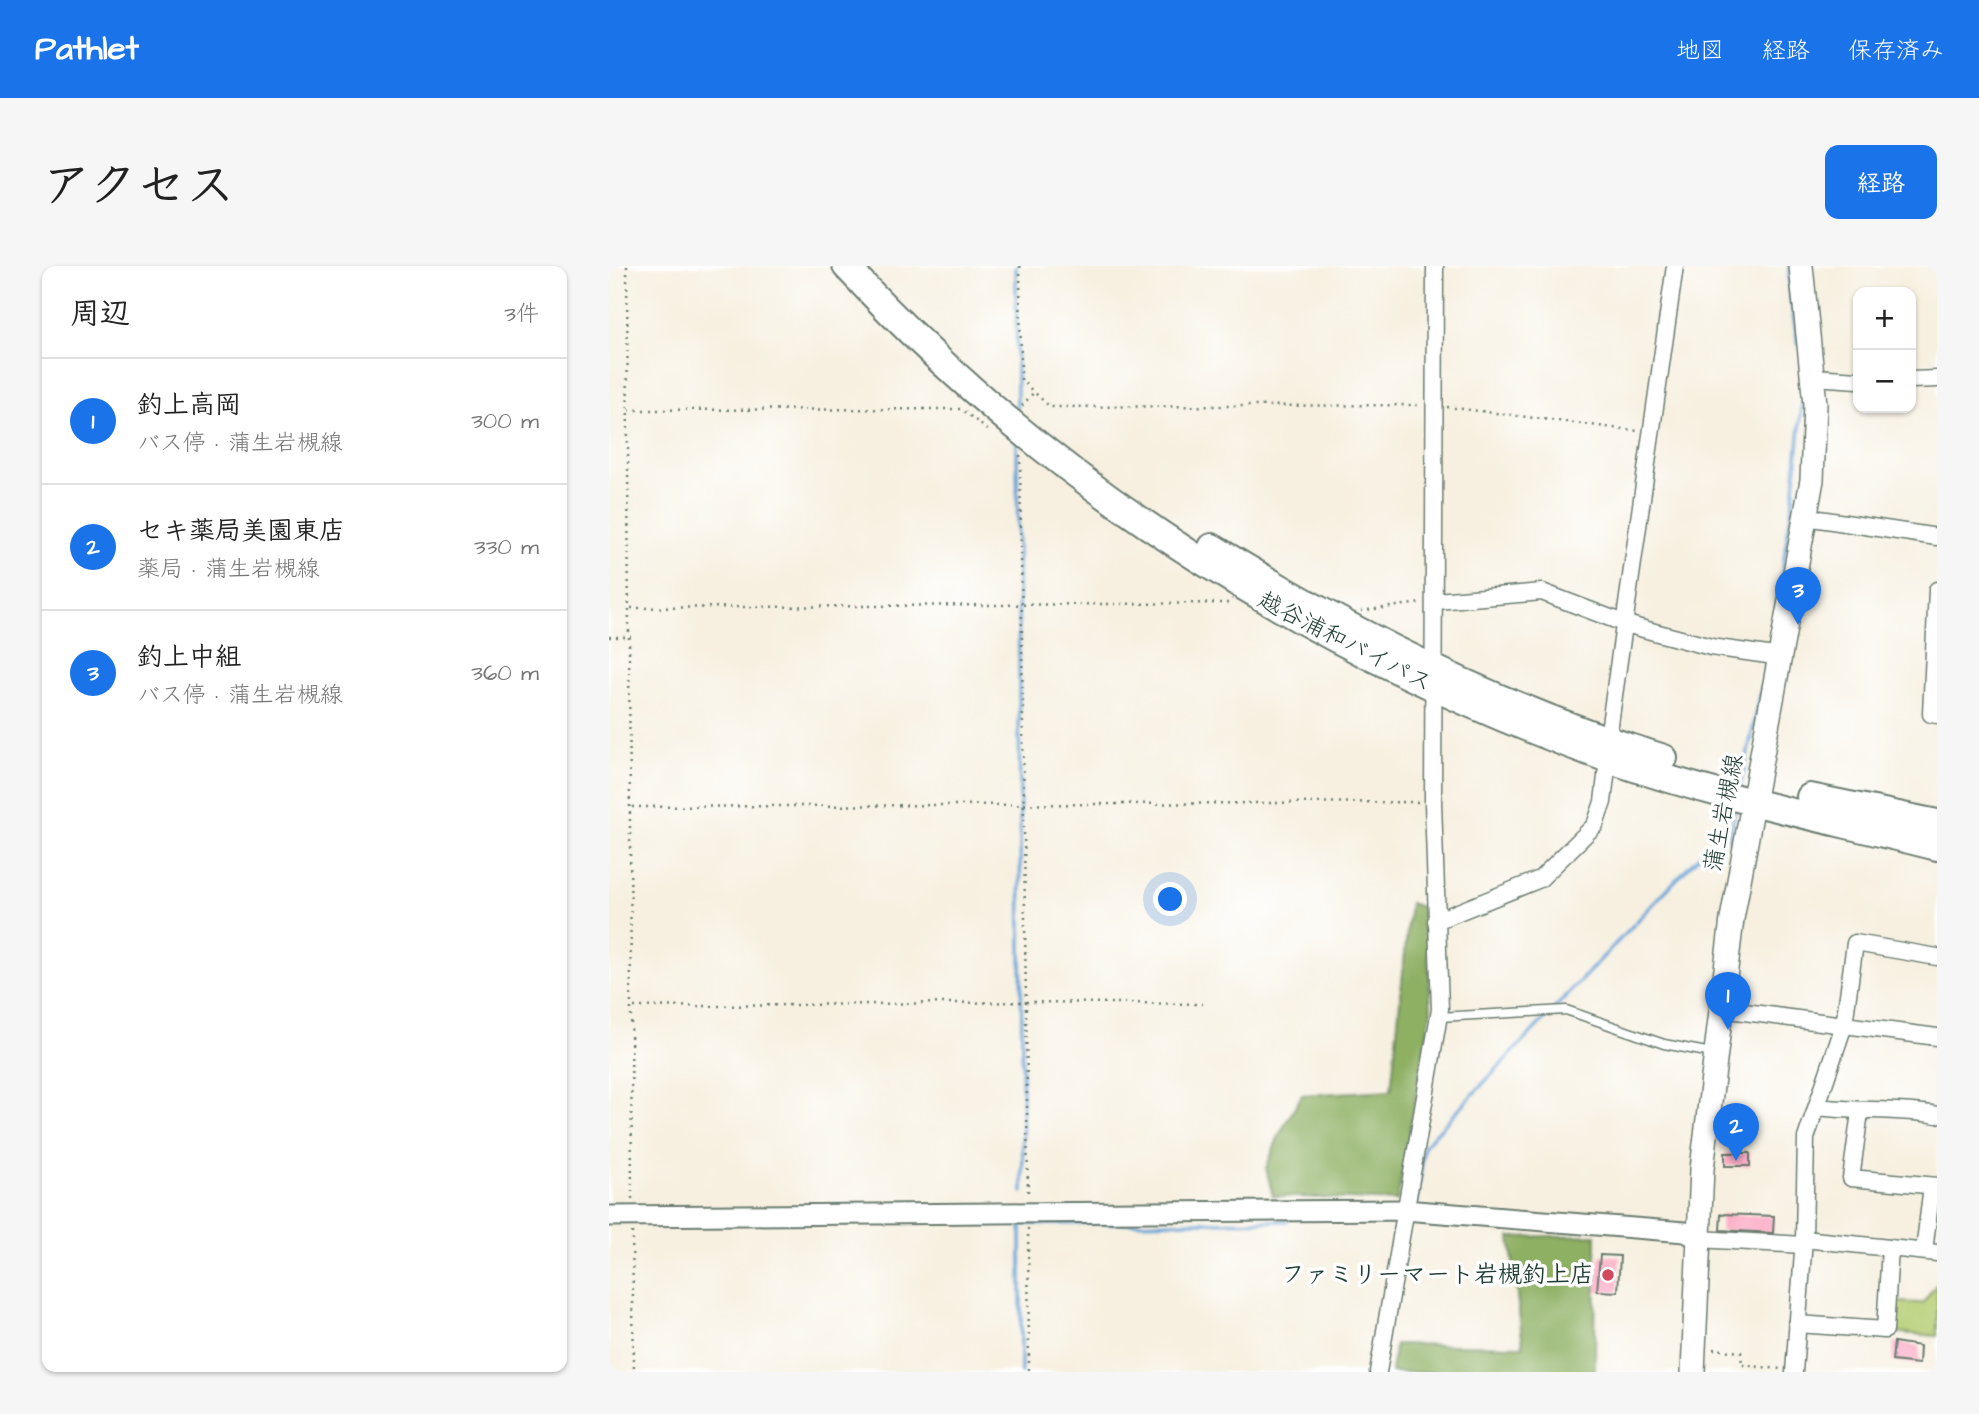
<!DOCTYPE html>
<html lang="ja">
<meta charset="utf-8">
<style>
:root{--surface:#fff;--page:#f6f6f6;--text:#222;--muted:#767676;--line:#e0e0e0;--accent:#1a73e8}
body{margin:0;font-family:"Architects Daughter","Klee One",sans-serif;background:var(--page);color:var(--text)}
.controls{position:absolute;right:21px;top:21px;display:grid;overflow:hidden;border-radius:14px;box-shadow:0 2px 5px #0004}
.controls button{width:63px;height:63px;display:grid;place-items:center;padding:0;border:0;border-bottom:2px solid var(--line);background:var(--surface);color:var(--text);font:35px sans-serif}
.you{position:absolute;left:562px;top:634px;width:24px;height:24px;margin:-18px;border:5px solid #fff;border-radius:50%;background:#1a73e8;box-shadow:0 0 0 10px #1a73e833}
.badge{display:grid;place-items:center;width:46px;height:46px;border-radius:50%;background:var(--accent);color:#fff;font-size:23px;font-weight:700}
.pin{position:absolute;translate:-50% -58px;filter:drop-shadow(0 2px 4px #0008)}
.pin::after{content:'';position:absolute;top:37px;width:24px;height:21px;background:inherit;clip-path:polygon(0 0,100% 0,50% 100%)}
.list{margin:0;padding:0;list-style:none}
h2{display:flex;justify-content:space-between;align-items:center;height:91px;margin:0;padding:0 28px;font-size:30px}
h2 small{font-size:23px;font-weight:400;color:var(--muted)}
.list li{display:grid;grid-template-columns:46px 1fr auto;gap:21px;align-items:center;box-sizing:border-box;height:126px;padding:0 28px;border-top:2px solid var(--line)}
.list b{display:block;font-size:26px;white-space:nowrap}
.list p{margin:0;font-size:23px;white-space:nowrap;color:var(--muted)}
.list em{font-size:23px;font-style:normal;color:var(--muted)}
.map{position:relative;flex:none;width:1328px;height:1106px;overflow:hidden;border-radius:14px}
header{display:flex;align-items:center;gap:42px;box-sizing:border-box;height:98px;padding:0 35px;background:var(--accent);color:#fff}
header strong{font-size:33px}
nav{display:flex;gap:38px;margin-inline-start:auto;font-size:24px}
.intro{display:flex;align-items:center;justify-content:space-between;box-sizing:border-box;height:168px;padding:0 42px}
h1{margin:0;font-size:49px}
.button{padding:18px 32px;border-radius:14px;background:var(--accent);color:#fff;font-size:24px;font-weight:700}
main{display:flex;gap:42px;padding:0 42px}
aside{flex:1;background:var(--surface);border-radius:14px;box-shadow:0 2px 5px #0004}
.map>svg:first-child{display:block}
</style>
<header>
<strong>Pathlet</strong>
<nav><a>地図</a><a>経路</a><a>保存済み</a></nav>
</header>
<div class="intro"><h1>アクセス</h1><a class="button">経路</a></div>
<main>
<aside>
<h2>周辺<small>3件</small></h2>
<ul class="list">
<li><span class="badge">1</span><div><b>釣上高岡</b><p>バス停 · 蒲生岩槻線</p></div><em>300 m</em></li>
<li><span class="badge">2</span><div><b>セキ薬局美園東店</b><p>薬局 · 蒲生岩槻線</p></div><em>330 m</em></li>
<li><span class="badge">3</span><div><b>釣上中組</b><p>バス停 · 蒲生岩槻線</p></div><em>360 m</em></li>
</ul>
</aside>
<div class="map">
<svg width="1328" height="1106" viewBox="0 0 1328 1106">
<rect width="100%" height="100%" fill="#fff"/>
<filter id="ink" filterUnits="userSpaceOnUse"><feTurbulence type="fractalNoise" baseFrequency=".0143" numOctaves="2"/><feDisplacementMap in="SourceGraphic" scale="14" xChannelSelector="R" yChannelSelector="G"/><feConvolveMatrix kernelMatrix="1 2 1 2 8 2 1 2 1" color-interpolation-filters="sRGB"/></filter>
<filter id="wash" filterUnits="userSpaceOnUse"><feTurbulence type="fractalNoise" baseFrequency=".00686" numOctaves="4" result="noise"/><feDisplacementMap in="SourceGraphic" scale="28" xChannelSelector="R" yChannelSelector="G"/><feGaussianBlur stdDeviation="1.57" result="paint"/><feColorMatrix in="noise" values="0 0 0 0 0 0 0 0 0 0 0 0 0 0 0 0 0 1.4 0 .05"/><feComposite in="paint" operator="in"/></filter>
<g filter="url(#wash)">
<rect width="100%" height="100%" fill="#f7f0e0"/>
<!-- green -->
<path fill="#b3cc71" stroke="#698452" stroke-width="2" d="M 1328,1017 L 1328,1070 L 1281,1066 L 1284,1036 L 1314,1037 Z"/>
<!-- forest -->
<g fill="#8eb063" stroke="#56764c" stroke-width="2">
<path d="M 801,637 L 817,643 L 822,745 L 788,935 L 664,930 L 657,902 L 671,867 L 693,829 L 782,824 Z"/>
<path d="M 987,969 L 986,1106 L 782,1106 L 786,1078 L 914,1080 L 901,971 Z"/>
</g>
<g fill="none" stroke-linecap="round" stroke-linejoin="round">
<!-- stream -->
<g stroke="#66a3d7" stroke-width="3.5">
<path d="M 407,0 L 408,147"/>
<path d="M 1180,0 L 1180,25 L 1189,77"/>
<path d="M 408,176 L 414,926"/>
<path d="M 1165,358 L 1184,233 L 1194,130"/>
<path d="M 1131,523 L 1159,393"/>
<path d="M 1120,573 L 1127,541"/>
<path d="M 808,937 L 815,880 L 1101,578"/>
<path d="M 412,1106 L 412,958 L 678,955"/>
</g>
</g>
<g id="blocks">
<!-- building -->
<g fill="#fba8c3">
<rect x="1116" y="887" width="25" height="13"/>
<path d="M 1112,948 L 1165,950 L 1164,967 L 1111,964 Z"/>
<path d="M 991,989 L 1011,990 L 1009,1026 L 988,1025 Z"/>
<path d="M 1285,1076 L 1311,1080 L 1310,1098 L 1283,1095 Z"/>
</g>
</g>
</g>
<g filter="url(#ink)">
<use href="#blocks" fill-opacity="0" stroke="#6b7c70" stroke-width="2"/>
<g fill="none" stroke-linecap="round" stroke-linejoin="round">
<defs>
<path id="service" d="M 830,751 L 957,744 L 1055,778 L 1103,787"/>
<g id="minor">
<path d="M 1205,111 L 1249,114"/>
<path d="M 1302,114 L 1328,113"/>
<path d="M 1197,251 L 1328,271"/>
<path d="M 1328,324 L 1322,448 L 1328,449"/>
<path d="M 827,335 L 933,326 L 1017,358 L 1049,367 L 1102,381 L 1173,391"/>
<path d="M 999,472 L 1066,0"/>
<path d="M 827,655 L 931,613 L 986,559 L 994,536 L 999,493"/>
<path d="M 1112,743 L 1328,771"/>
<path d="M 1208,841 C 1249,846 1288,842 1328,849"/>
<path d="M 1251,846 L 1242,912 L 1328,920"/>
<path d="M 1090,973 L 1194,979"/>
<path d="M 1195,973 L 1328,987"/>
<path d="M 1315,985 L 1323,920"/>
<path d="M 1188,1058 L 1276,1064 L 1281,982"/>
<path d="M 769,1106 L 831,743 L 824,536 L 826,0"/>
<path d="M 1185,1106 L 1195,973 L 1197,872 L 1235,759 L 1246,677 L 1328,691"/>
</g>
<path id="tertiary" d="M 0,950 L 795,944 L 1076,966 L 1090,973"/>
<path id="secondary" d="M 1084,1106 L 1093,903 L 1123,653 L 1203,214 L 1206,138 L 1192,0"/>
<g id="trunk">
<path d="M 237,0 C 444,225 712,389 999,493 C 1105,531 1218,553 1328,581"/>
<path d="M 603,281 C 744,368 896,444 1055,492"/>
<path d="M 1201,531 L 1328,557"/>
</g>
</defs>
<!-- service casing -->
<use href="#service" stroke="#6b7c70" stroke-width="11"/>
<!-- minor casing -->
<use href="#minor" stroke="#6b7c70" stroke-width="19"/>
<!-- tertiary casing -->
<use href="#tertiary" stroke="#6b7c70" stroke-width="23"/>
<!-- secondary casing -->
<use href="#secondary" stroke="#6b7c70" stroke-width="26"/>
<!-- trunk casing -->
<use href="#trunk" stroke="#6b7c70" stroke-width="30"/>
<!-- path -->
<g stroke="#6b7c70" stroke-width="2.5" stroke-dasharray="2 5" stroke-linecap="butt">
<path d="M 18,0 L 23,935"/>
<path d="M 411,0 L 412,114 L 425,126"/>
<path d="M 413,140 L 425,126 L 441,141 L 810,139"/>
<path d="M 838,141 L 1029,165"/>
<path d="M 20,144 L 352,143 L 380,165"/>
<path d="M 411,189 L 419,931"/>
<path d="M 22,342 L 619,337 L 623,333"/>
<path d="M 752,345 L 811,337"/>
<path d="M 0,371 L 22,371"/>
<path d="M 23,541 L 811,536"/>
<path d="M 25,741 L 419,736 L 595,738"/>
<path d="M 419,962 L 420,1106"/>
<path d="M 23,966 L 25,1106"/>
<path d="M 1104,1083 L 1132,1086 L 1133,1099 L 1172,1103"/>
</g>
<!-- service -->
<use href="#service" stroke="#fff" stroke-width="8"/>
<!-- minor -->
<use href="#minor" stroke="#fff" stroke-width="16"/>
<!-- tertiary -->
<use href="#tertiary" stroke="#fff" stroke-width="19"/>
<!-- secondary -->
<use href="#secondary" stroke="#fff" stroke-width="23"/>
<!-- trunk -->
<use href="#trunk" stroke="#fff" stroke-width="26"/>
</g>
</g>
<!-- markers -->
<circle fill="#d1495b" stroke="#fff" stroke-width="2.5" cx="999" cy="1009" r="7"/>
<g text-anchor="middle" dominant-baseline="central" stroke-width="7" stroke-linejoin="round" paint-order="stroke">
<!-- street labels -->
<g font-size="24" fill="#1f3d34" stroke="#fff">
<text transform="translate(736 376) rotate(27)">越谷浦和バイパス</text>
<text transform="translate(1115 547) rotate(-79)">蒲生岩槻線</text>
</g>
<!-- poi labels -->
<g font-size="24" font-weight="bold" fill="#1f3d34" stroke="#fff" text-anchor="end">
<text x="985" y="1009">ファミリーマート岩槻釣上店</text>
</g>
</g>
</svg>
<div class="controls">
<button>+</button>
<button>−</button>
</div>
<div class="you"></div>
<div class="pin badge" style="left:1119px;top:764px">1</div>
<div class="pin badge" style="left:1127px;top:895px">2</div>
<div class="pin badge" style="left:1189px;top:359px">3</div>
</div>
</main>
